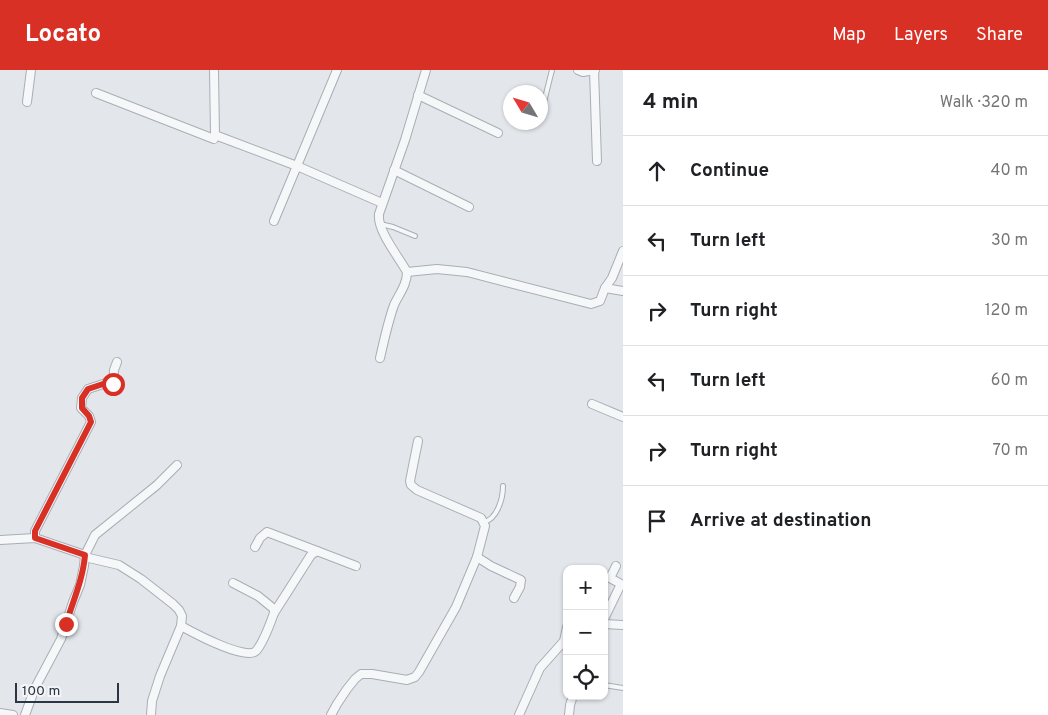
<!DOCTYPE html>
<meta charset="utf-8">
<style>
:root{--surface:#fff;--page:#f6f6f6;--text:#202124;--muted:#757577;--line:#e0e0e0;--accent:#d93025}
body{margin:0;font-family:Overpass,sans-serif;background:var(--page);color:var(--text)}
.controls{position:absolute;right:15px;bottom:15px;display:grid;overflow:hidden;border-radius:10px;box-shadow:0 1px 4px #0004}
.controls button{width:45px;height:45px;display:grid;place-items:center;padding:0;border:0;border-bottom:1px solid var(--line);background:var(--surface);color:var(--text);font:25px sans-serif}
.compass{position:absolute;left:503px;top:15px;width:45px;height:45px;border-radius:50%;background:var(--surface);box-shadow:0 1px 4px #0004;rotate:308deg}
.scale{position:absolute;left:15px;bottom:12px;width:104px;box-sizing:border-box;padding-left:5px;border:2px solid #2b3543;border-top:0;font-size:14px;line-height:18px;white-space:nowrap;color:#2b3543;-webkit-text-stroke:4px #f3f5f8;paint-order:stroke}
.stop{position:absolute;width:15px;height:15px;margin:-11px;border:4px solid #d93025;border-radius:50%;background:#fff}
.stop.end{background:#d93025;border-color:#fff;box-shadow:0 1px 5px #0008}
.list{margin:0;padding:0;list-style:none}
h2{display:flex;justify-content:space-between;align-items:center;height:65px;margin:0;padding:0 20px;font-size:21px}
h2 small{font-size:16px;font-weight:400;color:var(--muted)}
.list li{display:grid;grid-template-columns:32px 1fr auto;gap:15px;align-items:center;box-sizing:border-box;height:70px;padding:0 20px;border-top:1px solid var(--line)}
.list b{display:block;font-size:19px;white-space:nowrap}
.list em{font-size:16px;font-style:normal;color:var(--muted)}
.icon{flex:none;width:28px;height:28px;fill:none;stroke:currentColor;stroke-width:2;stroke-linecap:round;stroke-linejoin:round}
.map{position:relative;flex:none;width:623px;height:645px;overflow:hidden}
header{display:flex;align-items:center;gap:30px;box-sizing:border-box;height:70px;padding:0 25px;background:var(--accent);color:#fff}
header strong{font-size:24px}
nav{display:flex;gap:28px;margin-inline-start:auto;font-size:18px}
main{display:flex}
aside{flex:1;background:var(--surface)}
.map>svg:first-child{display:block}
</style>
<header>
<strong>Locato</strong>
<nav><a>Map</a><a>Layers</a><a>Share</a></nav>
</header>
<main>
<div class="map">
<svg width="623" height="645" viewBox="0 0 623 645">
<rect width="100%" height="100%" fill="#e3e7eb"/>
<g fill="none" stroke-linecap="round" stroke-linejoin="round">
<defs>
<g id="lane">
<path d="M 542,40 L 552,0"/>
<path d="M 380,154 L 393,157 L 415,166"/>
<path d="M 484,452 C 497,449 503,429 503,416"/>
<path d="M 604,615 L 623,618"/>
</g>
<g id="street">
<path d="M 214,0 L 215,65"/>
<path d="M 578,0 L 583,2 L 595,0"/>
<path d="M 594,0 L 597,91"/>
<path d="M 96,23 L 214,69 L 215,65 L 297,96 L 382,133"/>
<path d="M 418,25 L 498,63"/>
<path d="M 27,32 L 31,0"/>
<path d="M 394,100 L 469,137"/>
<path d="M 274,151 L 337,0"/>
<path d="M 407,202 L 437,199 L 467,202 L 591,234 L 600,231 L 605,218 L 612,208 L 623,181"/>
<path d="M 605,218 L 623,221"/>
<path d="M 380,288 C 384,270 388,252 394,235 C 399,224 407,215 407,202 C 399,187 377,161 379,144 L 405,70 L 426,0"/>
<path d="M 592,334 L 623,347"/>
<path d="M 35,468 L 35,461 L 91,352 L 89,346 L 81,338 L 82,328 L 88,319 L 106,313 L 113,314 L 114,300 L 117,292"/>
<path d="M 0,470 L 35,468 L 85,485 L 89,488 L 119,495 L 141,509 L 173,534 L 179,540 L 182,546 L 181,556 L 160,606 L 152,631 L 151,645"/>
<path d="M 255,477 L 260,468 L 267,462 L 317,481"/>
<path d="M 477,487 L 491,496 L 521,510 L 520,517 L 514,528"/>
<path d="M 274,543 L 311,485 L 317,481 L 356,496"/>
<path d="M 604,549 L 621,514 L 610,508 L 616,496"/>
<path d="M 604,554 L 623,555"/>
<path d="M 181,556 C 192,562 246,591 256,581 C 264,572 270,554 274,543 L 274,539 L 258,526 L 233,513"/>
<path d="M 0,643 L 13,645"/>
<path d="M 25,645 L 35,618 L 61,569 L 73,532 L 80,515 L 84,496 L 85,485 L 95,465 L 157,415 L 177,395"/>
<path d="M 331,645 L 337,634 L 347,619 L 355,609 L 361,604 L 372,604 L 407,610 L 415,607 L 419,602 L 456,537 L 477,487 L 485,456 L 481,448 L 417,420 L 411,415 L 410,411 L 418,371"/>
<path d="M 519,645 L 540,598 L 564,571 L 567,557"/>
<path d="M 569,645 L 570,635 L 573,626"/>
</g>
</defs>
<!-- lane casing -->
<use href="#lane" stroke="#a8aeb5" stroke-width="6"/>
<!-- street casing -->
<use href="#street" stroke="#a8aeb5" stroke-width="10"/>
<!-- lane -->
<use href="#lane" stroke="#f6f7f9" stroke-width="4"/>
<!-- street -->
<use href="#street" stroke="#f6f7f9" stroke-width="8"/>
</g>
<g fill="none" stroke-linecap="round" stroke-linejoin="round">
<!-- route -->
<path stroke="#d93025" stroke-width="6" d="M 66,554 C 73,531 83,509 85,485 L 35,468 L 35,461 L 91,352 L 89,346 L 82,338 L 82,328 L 88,319 L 106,313 L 113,314"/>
</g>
</svg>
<div class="controls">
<button>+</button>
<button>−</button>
<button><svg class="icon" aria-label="locate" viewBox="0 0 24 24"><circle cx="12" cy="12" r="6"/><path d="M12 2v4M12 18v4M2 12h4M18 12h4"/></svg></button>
</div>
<svg class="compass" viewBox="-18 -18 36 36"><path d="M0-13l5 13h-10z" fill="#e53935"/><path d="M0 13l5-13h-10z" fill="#757577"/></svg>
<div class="scale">100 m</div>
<div class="stop" style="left:113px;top:314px"></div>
<div class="stop end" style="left:66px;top:554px"></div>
</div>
<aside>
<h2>4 min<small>Walk · 320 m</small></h2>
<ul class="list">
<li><svg class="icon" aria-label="ahead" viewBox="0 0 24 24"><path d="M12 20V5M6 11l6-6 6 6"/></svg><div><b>Continue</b></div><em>40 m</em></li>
<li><svg class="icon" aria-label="left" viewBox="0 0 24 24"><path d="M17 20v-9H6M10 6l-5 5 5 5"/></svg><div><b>Turn left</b></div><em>30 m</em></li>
<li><svg class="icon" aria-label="right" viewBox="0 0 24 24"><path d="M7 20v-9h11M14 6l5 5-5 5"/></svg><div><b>Turn right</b></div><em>120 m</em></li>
<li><svg class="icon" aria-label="left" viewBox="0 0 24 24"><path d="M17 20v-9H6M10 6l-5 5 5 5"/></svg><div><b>Turn left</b></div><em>60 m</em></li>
<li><svg class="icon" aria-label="right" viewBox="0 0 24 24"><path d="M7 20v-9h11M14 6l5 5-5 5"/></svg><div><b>Turn right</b></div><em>70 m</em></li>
<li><svg class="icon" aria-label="arrive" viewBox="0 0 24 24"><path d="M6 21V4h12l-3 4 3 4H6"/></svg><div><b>Arrive at destination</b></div></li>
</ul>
</aside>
</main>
